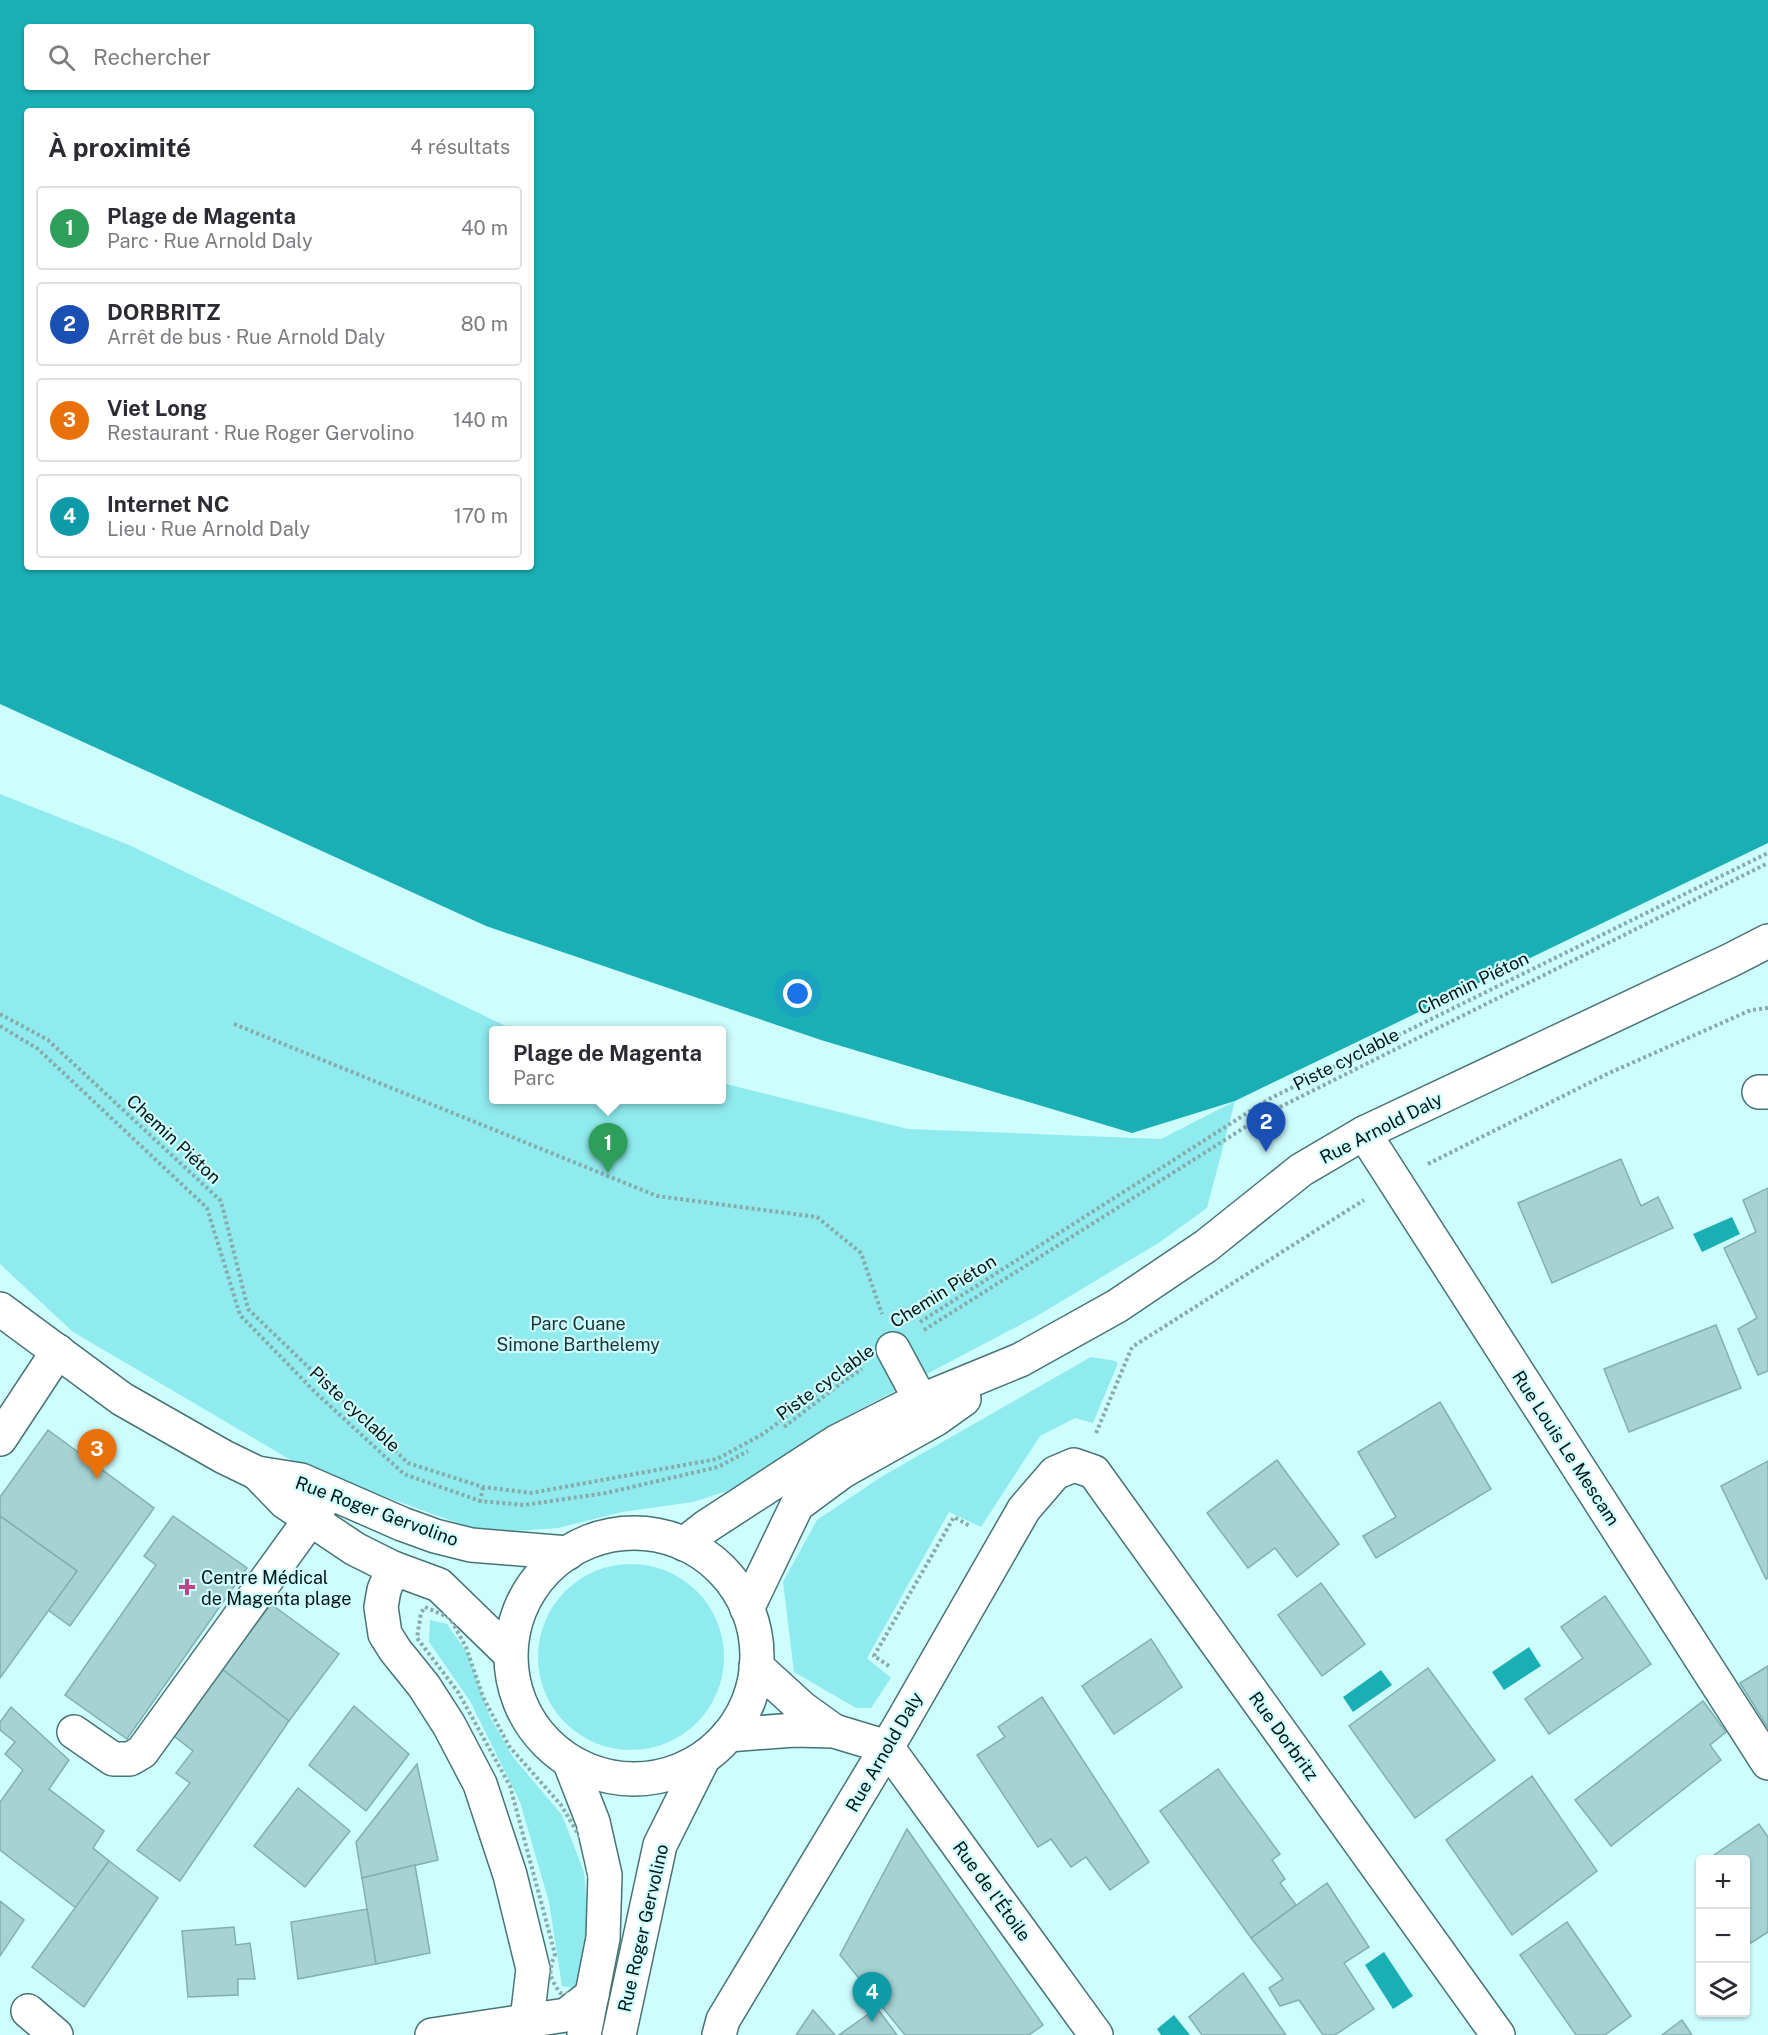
<!DOCTYPE html>
<html lang="fr">
<meta charset="utf-8">
<style>
:root{--surface:#fff;--page:#f2f2f3;--text:#2b2b33;--muted:#7c7c81;--line:#e1e1e2;--accent:#c1418b}
body{margin:0;font-family:"Public Sans",sans-serif;background:var(--page);color:var(--text)}
.controls{position:absolute;right:18px;bottom:18px;display:grid;overflow:hidden;border-radius:6px;box-shadow:0 2px 4px #0004}
.controls button{width:54px;height:54px;display:grid;place-items:center;padding:0;border:0;border-bottom:2px solid var(--line);background:var(--surface);color:var(--text);font:30px sans-serif}
.you{position:absolute;left:798px;top:994px;width:21px;height:21px;margin:-15px;border:4px solid #fff;border-radius:50%;background:#1a73e8;box-shadow:0 0 0 9px #1a73e833}
.badge{display:grid;place-items:center;width:39px;height:39px;border-radius:50%;background:var(--accent);color:#fff;font-size:20px;font-weight:700}
.pin{position:absolute;translate:-50% -50px;filter:drop-shadow(0 2px 3px #0008)}
.pin::after{content:'';position:absolute;top:32px;width:21px;height:18px;background:inherit;clip-path:polygon(0 0,100% 0,50% 100%)}
.popup{position:absolute;left:489px;top:1026px;width:237px;height:78px;box-sizing:border-box;display:grid;place-content:center;border-radius:6px;background:var(--surface);filter:drop-shadow(0 2px 4px #0005);font-size:20px;white-space:nowrap;color:var(--muted)}
.popup b{font-size:22px;color:var(--text)}
.popup::after{content:'';position:absolute;left:50%;top:100%;margin-left:-12px;border:12px solid transparent;border-top-color:var(--surface)}
.list{margin:0;padding:0;list-style:none}
h2{display:flex;justify-content:space-between;align-items:center;height:78px;margin:0;padding:0 24px;font-size:26px}
h2 small{font-size:20px;font-weight:400;color:var(--muted)}
.list li{display:grid;grid-template-columns:39px 1fr auto;gap:18px;align-items:center;box-sizing:border-box;height:84px;margin:0 12px 12px;padding:0 12px;border:2px solid var(--line);border-radius:6px}
.list b{display:block;font-size:22px;white-space:nowrap}
.list p{margin:0;font-size:20px;white-space:nowrap;color:var(--muted)}
.list em{font-size:20px;font-style:normal;color:var(--muted)}
.icon{flex:none;width:33px;height:33px;fill:none;stroke:currentColor;stroke-width:2;stroke-linecap:round;stroke-linejoin:round}
.map{position:relative;flex:none;width:1768px;height:2035px;overflow:hidden}
.search{position:absolute;background:var(--surface);box-shadow:0 2px 4px #0004;left:24px;top:24px;width:510px;height:66px;display:flex;align-items:center;gap:15px;box-sizing:border-box;padding:0 21px;border-radius:6px;color:var(--muted);font-size:22px}
.panel{position:absolute;background:var(--surface);box-shadow:0 2px 4px #0004;left:24px;top:108px;width:510px;height:462px;border-radius:6px}
.map>svg:first-child{display:block}
</style>
<div class="map">
<svg width="1768" height="2035" viewBox="0 0 1768 2035">
<rect width="100%" height="100%" fill="#cefdfe"/>
<!-- green -->
<g fill="#8febee">
<path d="M 0,794 L 129,845 L 514,1030 L 494,1030 L 494,1100 L 722,1100 L 722,1083 L 908,1129 L 1161,1139 L 1235,1101 L 1207,1208 L 1160,1242 L 1037,1316 L 834,1423 L 758,1474 L 727,1491 L 693,1502 L 622,1512 L 558,1528 L 515,1531 L 474,1529 L 301,1466 L 73,1332 L 0,1264 Z"/>
<path d="M 1091,1357 L 1115,1361 L 1118,1363 L 1093,1423 L 1075,1418 L 1040,1436 L 981,1527 L 949,1512 L 867,1658 L 891,1678 L 871,1708 L 856,1708 L 794,1672 L 783,1582 L 817,1520 L 881,1477 Z"/>
<circle cx="631" cy="1657" r="93"/>
<path d="M 430,1620 L 447,1624 L 468,1654 L 490,1717 L 513,1757 L 562,1815 L 584,1872 L 588,1923 L 583,1977 L 573,1988 L 562,1986 L 549,1902 L 520,1802 L 470,1701 L 429,1642 Z"/>
</g>
<!-- water -->
<g fill="#19afb4" fill-rule="evenodd">
<path d="M 0,0 L 1768,0 L 1768,843 L 1235,1101 L 1132,1133 L 821,1040 L 486,926 L 0,704 ZM 27,27 L 531,27 L 531,87 L 27,87 ZM 27,111 L 531,111 L 531,567 L 27,567 Z"/>
<path d="M 1732,1217 L 1740,1234 L 1702,1252 L 1693,1234 Z"/>
<path d="M 1529,1647 L 1541,1666 L 1504,1690 L 1492,1672 Z"/>
<path d="M 1381,1670 L 1392,1685 L 1353,1712 L 1343,1697 Z"/>
<path d="M 1384,1952 L 1413,1996 L 1393,2009 L 1365,1965 Z"/>
<path d="M 1174,2015 L 1190,2035 L 1161,2035 L 1157,2029 Z"/>
</g>
<!-- building -->
<g fill="#a5d2d3" stroke="#82afb0" stroke-width="1.5">
<path d="M 1621,1159 L 1641,1206 L 1658,1197 L 1673,1228 L 1552,1283 L 1518,1203 Z"/>
<path d="M 1768,1188 L 1768,1371 L 1758,1375 L 1738,1329 L 1757,1318 L 1724,1248 L 1756,1232 L 1743,1200 Z"/>
<path d="M 1716,1325 L 1741,1388 L 1629,1432 L 1604,1369 Z"/>
<path d="M 1440,1402 L 1491,1489 L 1376,1558 L 1363,1536 L 1396,1517 L 1358,1452 Z"/>
<path d="M 48,1430 L 154,1508 L 70,1626 L 48,1610 L 77,1571 L 0,1516 L 0,1497 Z"/>
<path d="M 1277,1460 L 1339,1544 L 1297,1577 L 1275,1548 L 1248,1568 L 1207,1513 Z"/>
<path d="M 1768,1461 L 1768,1578 L 1766,1579 L 1721,1486 Z"/>
<path d="M 0,1516 L 77,1571 L 0,1678 Z"/>
<path d="M 173,1516 L 247,1568 L 127,1739 L 65,1695 L 156,1565 L 144,1556 Z"/>
<path d="M 1321,1583 L 1365,1644 L 1322,1676 L 1278,1615 Z"/>
<path d="M 1605,1596 L 1651,1664 L 1549,1734 L 1525,1699 L 1583,1658 L 1561,1627 Z"/>
<path d="M 271,1604 L 339,1654 L 289,1721 L 222,1669 Z"/>
<path d="M 1151,1639 L 1182,1687 L 1114,1734 L 1082,1686 Z"/>
<path d="M 1768,1666 L 1768,1728 L 1740,1683 Z"/>
<path d="M 1428,1668 L 1495,1760 L 1415,1818 L 1349,1726 Z"/>
<path d="M 222,1669 L 289,1721 L 180,1881 L 137,1850 L 190,1783 L 176,1773 L 193,1751 L 174,1736 Z"/>
<path d="M 1042,1697 L 1149,1862 L 1110,1890 L 1086,1857 L 1071,1867 L 1051,1839 L 1038,1847 L 977,1755 L 1005,1737 L 998,1727 Z"/>
<path d="M 1703,1701 L 1726,1732 L 1710,1745 L 1721,1760 L 1611,1846 L 1575,1800 Z"/>
<path d="M 354,1706 L 409,1754 L 366,1811 L 309,1765 Z"/>
<path d="M 11,1707 L 69,1760 L 49,1789 L 104,1831 L 93,1848 L 109,1861 L 76,1908 L 0,1850 L 0,1802 L 23,1770 L 5,1754 L 15,1742 L 0,1730 L 0,1722 Z"/>
<path d="M 417,1764 L 438,1860 L 362,1878 L 356,1842 Z"/>
<path d="M 1218,1769 L 1280,1854 L 1272,1860 L 1285,1879 L 1280,1883 L 1296,1905 L 1251,1938 L 1160,1811 Z"/>
<path d="M 1532,1776 L 1597,1871 L 1512,1935 L 1446,1840 Z"/>
<path d="M 298,1788 L 350,1831 L 305,1887 L 254,1846 Z"/>
<path d="M 1759,1824 L 1768,1837 L 1768,1932 L 1751,1943 L 1746,1936 L 1746,1860 L 1707,1860 Z"/>
<path d="M 907,1829 L 1043,2025 L 1029,2035 L 905,2035 L 840,1955 Z"/>
<path d="M 109,1861 L 158,1898 L 84,2007 L 32,1967 Z"/>
<path d="M 415,1865 L 430,1953 L 376,1964 L 362,1878 Z"/>
<path d="M 1327,1883 L 1369,1947 L 1344,1963 L 1374,2009 L 1335,2035 L 1323,2035 L 1299,2000 L 1280,2006 L 1269,1988 L 1283,1979 L 1251,1938 Z"/>
<path d="M 0,1901 L 24,1920 L 0,1956 Z"/>
<path d="M 367,1909 L 376,1964 L 298,1979 L 291,1922 Z"/>
<path d="M 1567,1922 L 1631,2016 L 1605,2035 L 1576,2035 L 1520,1955 Z"/>
<path d="M 234,1927 L 236,1945 L 250,1943 L 255,1979 L 238,1979 L 238,1995 L 188,1997 L 182,1931 Z"/>
<path d="M 1243,1973 L 1286,2035 L 1202,2035 L 1189,2017 Z"/>
<path d="M 877,2008 L 897,2035 L 839,2035 Z"/>
<path d="M 813,2010 L 835,2035 L 796,2035 Z"/>
<path d="M 1682,2020 L 1692,2035 L 1662,2035 Z"/>
</g>
<g fill="none" stroke-linecap="round" stroke-linejoin="round">
<defs>
<g id="minor">
<path d="M 1759,1092 L 1768,1092"/>
<path d="M 1364,1133 L 1768,1763"/>
<path d="M 893,1349 L 921,1401"/>
<path d="M 0,1439 L 58,1351"/>
<path d="M 393,1568 L 384,1590 L 381,1607 L 385,1634 L 395,1650 L 424,1686 L 449,1725 L 480,1784 L 510,1875 L 533,1969 L 527,2020"/>
<path d="M 756,1666 L 802,1708 L 834,1731"/>
<path d="M 74,1732 L 113,1759 L 130,1759 L 142,1752 L 327,1496"/>
<path d="M 728,1735 L 794,1730 L 834,1731 L 887,1747"/>
<path d="M 887,1747 L 1096,2035"/>
<path d="M 28,2011 L 56,2035"/>
<path d="M 432,2035 L 566,2015 L 592,1995"/>
<path d="M 719,2035 L 723,2020 L 899,1727 L 1024,1509 L 1055,1473 L 1074,1465 L 1094,1472 L 1498,2035"/>
</g>
<g id="major">
<path d="M 0,1309 L 122,1399 L 224,1457 L 257,1473 L 301,1480 L 402,1524 L 435,1536 L 471,1545 L 568,1553"/>
<path d="M 257,1473 L 285,1502 L 355,1549 L 393,1568 L 439,1585 L 510,1654"/>
<circle cx="634" cy="1656" r="123"/>
<path d="M 684,1544 L 707,1526 L 836,1442 L 903,1408 L 1020,1360 L 1117,1306 L 1206,1246 L 1301,1170 L 1364,1133 L 1731,960 L 1768,941"/>
<path d="M 747,1609 L 797,1505 L 843,1471 L 936,1419 L 964,1399"/>
<path d="M 570,1763 L 593,1822 L 605,1875 L 603,1938 L 584,2035"/>
<path d="M 619,2035 L 660,1845 L 703,1759"/>
</g>
</defs>
<!-- minor casing -->
<use href="#minor" stroke="#487374" stroke-width="36"/>
<!-- major casing -->
<use href="#major" stroke="#487374" stroke-width="36"/>
<!-- path -->
<g stroke="#87abac" stroke-width="4" stroke-dasharray="3 3" stroke-linecap="butt">
<path d="M 0,1014 L 48,1040 L 221,1201 L 248,1309 L 408,1463 L 483,1487 L 531,1493 L 717,1459 L 763,1434 L 859,1363"/>
<path d="M 234,1024 L 657,1196 L 817,1217 L 861,1253 L 882,1314"/>
<path d="M 0,1026 L 38,1049 L 207,1208 L 240,1315 L 316,1393 L 404,1474 L 480,1501 L 524,1505 L 606,1493 L 718,1467 L 748,1451"/>
<path d="M 1428,1164 L 1607,1074 L 1751,1010 L 1768,1008"/>
<path d="M 920,1322 L 1269,1099 L 1768,853"/>
<path d="M 924,1330 L 1266,1114 L 1768,863"/>
<path d="M 784,1427 L 844,1381 L 862,1369"/>
<path d="M 1096,1433 L 1132,1347 L 1364,1200"/>
<path d="M 480,1502 L 483,1487"/>
<path d="M 425,1607 L 450,1618 L 466,1647 L 483,1697 L 509,1746 L 561,1805 L 583,1842 L 586,1854 L 594,1906 L 589,1976 L 575,1995 L 560,1993 C 549,1976 548,1973 555,1954 L 510,1786 L 458,1692 L 417,1638 L 421,1613 Z"/>
<path d="M 889,1666 L 874,1656 L 954,1517 L 970,1526"/>
</g>
<!-- minor -->
<use href="#minor" stroke="#fff" stroke-width="33"/>
<!-- major -->
<use href="#major" stroke="#fff" stroke-width="33"/>
</g>
<!-- markers -->
<path fill="#c1418b" stroke="#cefdfe" stroke-width="2" d="M184 1578h6v6h6v6h-6v6h-6v-6h-6v-6h6z"/>
<g text-anchor="middle" dominant-baseline="central" stroke-width="4.5" stroke-linejoin="round" paint-order="stroke">
<!-- street labels -->
<g font-size="18" fill="#041515" stroke="#cefdfe">
<text transform="translate(1473 983) rotate(-26)">Chemin Piéton</text>
<text transform="translate(1346 1059) rotate(-27)">Piste cyclable</text>
<text transform="translate(1381 1128) rotate(-27)">Rue Arnold Daly</text>
<text transform="translate(174 1139) rotate(43)">Chemin Piéton</text>
<text transform="translate(943 1291) rotate(-32)">Chemin Piéton</text>
<text transform="translate(825 1382) rotate(-36)">Piste cyclable</text>
<text transform="translate(355 1409) rotate(43)">Piste cyclable</text>
<text transform="translate(1566 1448) rotate(57)">Rue Louis Le Mescam</text>
<text transform="translate(377 1511) rotate(20)">Rue Roger Gervolino</text>
<text transform="translate(1284 1736) rotate(54)">Rue Dorbritz</text>
<text transform="translate(884 1752) rotate(-60)">Rue Arnold Daly</text>
<text transform="translate(992 1891) rotate(54)">Rue de l'Étoile</text>
<text transform="translate(643 1928) rotate(-77)">Rue Roger Gervolino</text>
</g>
<!-- park labels -->
<g font-size="18" fill="#1a3132" stroke="#cefdfe">
<text x="578" y="1323">Parc Cuane<tspan x="578" dy="21">Simone Barthelemy</tspan></text>
</g>
<!-- poi labels -->
<g font-size="18" fill="#041515" stroke="#cefdfe" text-anchor="start">
<text x="201" y="1577">Centre Médical<tspan x="201" dy="21">de Magenta plage</tspan></text>
</g>
</g>
</svg>
<div class="controls">
<button>+</button>
<button>−</button>
<button><svg class="icon" aria-label="layers" viewBox="0 0 24 24"><path d="M12 4l9 5-9 5-9-5zM3 14l9 5 9-5"/></svg></button>
</div>
<div class="you"></div>
<div class="pin badge" style="left:608px;top:1173px;background:#2e9e5b">1</div>
<div class="popup"><b>Plage de Magenta</b>Parc</div>
<div class="pin badge" style="left:1266px;top:1152px;background:#1a4fb4">2</div>
<div class="pin badge" style="left:97px;top:1479px;background:#e8710a">3</div>
<div class="pin badge" style="left:872px;top:2022px;background:#0f9aa8">4</div>
<div class="search"><svg class="icon" aria-label="search" viewBox="0 0 24 24"><circle cx="10" cy="10" r="6"/><path d="M15 15l6 6"/></svg>Rechercher</div>
<section class="panel">
<h2>À proximité<small>4 résultats</small></h2>
<ul class="list">
<li><span class="badge" style="background:#2e9e5b">1</span><div><b>Plage de Magenta</b><p>Parc · Rue Arnold Daly</p></div><em>40 m</em></li>
<li><span class="badge" style="background:#1a4fb4">2</span><div><b>DORBRITZ</b><p>Arrêt de bus · Rue Arnold Daly</p></div><em>80 m</em></li>
<li><span class="badge" style="background:#e8710a">3</span><div><b>Viet Long</b><p>Restaurant · Rue Roger Gervolino</p></div><em>140 m</em></li>
<li><span class="badge" style="background:#0f9aa8">4</span><div><b>Internet NC</b><p>Lieu · Rue Arnold Daly</p></div><em>170 m</em></li>
</ul>
</section>
</div>
